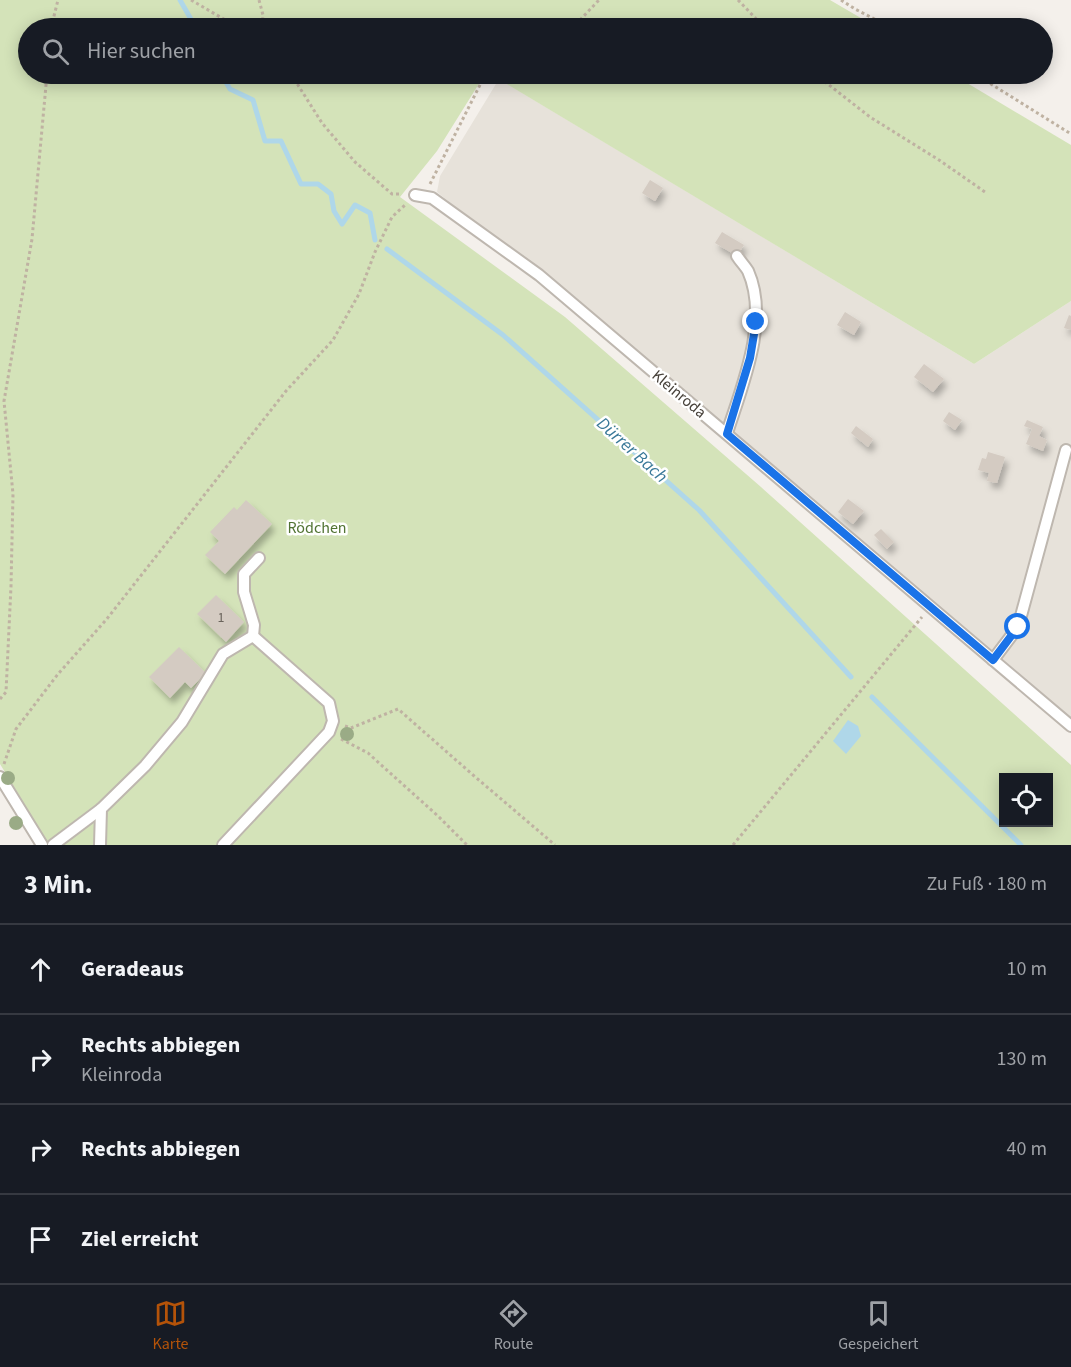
<!DOCTYPE html>
<html lang="de">
<meta charset="utf-8">
<style>
:root{--surface:#171b24;--page:#20242c;--text:#f1f3f6;--muted:#9ea1a6;--line:#363941;--accent:#b45309}
body{margin:0;font-family:"Source Sans 3",sans-serif;background:var(--page);color:var(--text)}
.controls{position:absolute;right:18px;bottom:18px;display:grid;overflow:hidden;border-radius:0px;box-shadow:0 3px 15px #0003}
.controls button{width:54px;height:54px;display:grid;place-items:center;padding:0;border:0;border-bottom:2px solid var(--line);background:var(--surface);color:var(--text);font:30px sans-serif}
.stop{position:absolute;width:18px;height:18px;margin:-14px;border:4px solid #1a73e8;border-radius:50%;background:#fff}
.stop.end{background:#1a73e8;border-color:#fff;box-shadow:0 2px 6px #0008}
.list{margin:0;padding:0;list-style:none}
h2{display:flex;justify-content:space-between;align-items:center;height:78px;margin:0;padding:0 24px;font-size:26px}
h2 small{font-size:20px;font-weight:400;color:var(--muted)}
.list li{display:grid;grid-template-columns:39px 1fr auto;gap:18px;align-items:center;box-sizing:border-box;height:90px;padding:0 24px;border-top:2px solid var(--line)}
.list b{display:block;font-size:22px;white-space:nowrap}
.list p{margin:0;font-size:20px;white-space:nowrap;color:var(--muted)}
.list em{font-size:20px;font-style:normal;color:var(--muted)}
.icon{flex:none;width:33px;height:33px;fill:none;stroke:currentColor;stroke-width:2;stroke-linecap:round;stroke-linejoin:round}
.map{position:relative;flex:none;width:1071px;height:845px;overflow:hidden}
.search{position:absolute;background:var(--surface);box-shadow:0 3px 15px #0003;left:18px;right:18px;top:18px;height:66px;display:flex;align-items:center;gap:15px;box-sizing:border-box;padding:0 21px;border-radius:33px;color:var(--muted);font-size:22px}
.sheet{height:438px;background:var(--surface)}
nav{display:flex;justify-content:space-around;align-items:center;box-sizing:border-box;height:84px;border-top:2px solid var(--line);background:var(--surface);font-size:16px;color:var(--muted)}
nav a{display:grid;justify-items:center;gap:3px}
nav .on{color:var(--accent)}
.map>svg:first-child{display:block}
</style>
<div class="map">
<svg width="1071" height="845" viewBox="0 0 1071 845">
<defs>
<filter id="shadow"><feDropShadow dx="3.5" dy="6" stdDeviation="3" flood-color="#0004"/></filter>
</defs>
<rect width="100%" height="100%" fill="#f4f0eb"/>
<!-- residential -->
<path fill="#e7e2da" d="M 499,79 L 974,364 L 1071,301 L 1071,721 L 708,412 L 437,192 L 440,176 Z"/>
<!-- green -->
<g fill="#d4e3b9" fill-rule="evenodd">
<path d="M 0,0 L 830,0 L 878,28 L 28,28 L 28,74 L 485,74 L 437,151 L 400,197 L 565,317 L 761,487 L 1071,765 L 1071,845 L 49,845 L 0,764 ZM 1004,778 L 1048,778 L 1048,822 L 1004,822 Z"/>
<path d="M 490,74 L 952,74 L 1071,145 L 1071,301 L 974,364 Z"/>
</g>
<!-- water -->
<path fill="#afd7e9" d="M 848,720 L 858,726 L 861,736 L 846,754 L 833,741 Z"/>
<g fill="none" stroke-linecap="round" stroke-linejoin="round">
<!-- stream -->
<g stroke="#afd7e9" stroke-width="5">
<path d="M 180,0 L 196,28"/>
<path d="M 221,74 L 230,89 L 253,100 L 265,141 L 281,141 L 301,184 L 318,184 L 331,194 L 334,211 L 342,224 L 355,205 L 370,213 L 375,240"/>
<path d="M 387,249 L 503,335 L 699,510 L 851,677"/>
<path d="M 872,697 L 1021,845"/>
</g>
</g>
<!-- building -->
<g fill="#d4cbc2" filter="url(#shadow)">
<path d="M 650,180 L 663,188 L 655,201 L 642,193 Z"/>
<path d="M 722,232 L 744,245 L 737,256 L 715,243 Z"/>
<path d="M 845,312 L 861,322 L 854,335 L 837,325 Z"/>
<path d="M 1069,315 L 1071,316 L 1071,330 L 1064,328 Z"/>
<path d="M 924,364 L 944,379 L 933,392 L 914,377 Z"/>
<path d="M 949,412 L 962,420 L 955,430 L 943,421 Z"/>
<path d="M 1027,420 L 1043,427 L 1039,436 L 1047,440 L 1043,451 L 1026,444 L 1032,429 L 1024,426 Z"/>
<path d="M 856,426 L 873,439 L 868,447 L 851,433 Z"/>
<path d="M 988,452 L 1005,457 L 997,483 L 987,481 L 989,473 L 978,470 L 982,458 L 986,459 Z"/>
<path d="M 848,499 L 864,511 L 853,524 L 838,512 Z"/>
<path d="M 246,500 L 272,524 L 225,574 L 205,555 L 219,541 L 210,532 L 234,507 L 237,510 Z"/>
<path d="M 881,529 L 894,542 L 887,549 L 874,535 Z"/>
<path d="M 216,595 L 244,622 L 226,642 L 197,614 Z"/>
<path d="M 179,647 L 206,673 L 191,688 L 185,682 L 170,698 L 149,677 Z"/>
</g>
<g fill="none" stroke-linecap="round" stroke-linejoin="round">
<defs>
<g id="lane">
<path d="M 415,195 L 432,198 L 539,275 L 1071,726"/>
<path d="M 727,433 C 742,386 770,320 748,271 C 745,266 740,261 737,256"/>
<path d="M 253,636 L 254,625 L 244,592 L 244,574 L 259,558"/>
<path d="M 993,660 L 1018,627 L 1066,450"/>
<path d="M 0,777 L 42,845"/>
<path d="M 53,845 L 101,809"/>
<path d="M 100,845 L 101,809 L 145,766 L 182,722 L 223,654 L 253,636 L 329,703 L 333,721 L 329,732 L 223,845"/>
</g>
</defs>
<!-- lane casing -->
<use href="#lane" stroke="#beb7af" stroke-width="14"/>
<!-- path -->
<g stroke="#bfb2a2" stroke-width="3" stroke-dasharray="3 3" stroke-linecap="butt">
<path d="M 191,0 L 239,28"/>
<path d="M 259,0 L 263,15 L 262,28"/>
<path d="M 738,0 L 765,28"/>
<path d="M 841,0 L 855,9 L 892,28"/>
<path d="M 51,28 L 58,0"/>
<path d="M 564,28 L 579,21 L 599,0"/>
<path d="M 291,74 L 322,123 L 355,162 L 392,194 L 401,194"/>
<path d="M 815,74 L 870,117 L 939,160 L 985,192"/>
<path d="M 975,74 L 1071,134"/>
<path d="M 430,184 L 483,79 L 489,74"/>
<path d="M 0,699 L 6,692 L 11,586 L 13,494 L 4,401 L 32,239 L 47,74"/>
<path d="M 345,726 L 351,728 L 398,709 L 473,775 L 555,845"/>
<path d="M 341,739 L 368,753 L 439,817 L 467,845"/>
<path d="M 4,764 L 16,729 L 58,674 L 106,620 L 286,391 L 333,340 L 359,294 L 375,252 L 392,217 L 405,205"/>
<path d="M 733,845 L 922,617"/>
</g>
<!-- lane -->
<use href="#lane" stroke="#fff" stroke-width="10"/>
</g>
<!-- trees -->
<g fill="#9aab86">
<circle cx="347" cy="734" r="7"/>
<circle cx="8" cy="778" r="7"/>
<circle cx="16" cy="823" r="7"/>
</g>
<g fill="none" stroke-linecap="round" stroke-linejoin="round">
<!-- route -->
<path stroke="#1a73e8" stroke-width="8" d="M 756,322 L 750,358 L 727,434 L 993,660 L 1018,627"/>
</g>
<g text-anchor="middle" dominant-baseline="central" stroke-width="5" stroke-linejoin="round" paint-order="stroke">
<!-- number labels -->
<g font-size="14" fill="#6a645c">
<text x="221" y="618">1</text>
</g>
<!-- street labels -->
<g font-size="16" fill="#47413a" stroke="#fff">
<text transform="translate(679 394) rotate(40)">Kleinroda</text>
</g>
<!-- park labels -->
<g font-size="16" fill="#517333" stroke="#fff">
<text x="317" y="528">Rödchen</text>
</g>
<!-- water labels -->
<g font-size="18" font-style="italic" fill="#3a7999" stroke="#fff">
<text transform="translate(632 450) rotate(42)">Dürrer Bach</text>
</g>
</g>
</svg>
<div class="controls">
<button><svg class="icon" aria-label="locate" viewBox="0 0 24 24"><circle cx="12" cy="12" r="6"/><path d="M12 2v4M12 18v4M2 12h4M18 12h4"/></svg></button>
</div>
<div class="stop" style="left:1018px;top:627px"></div>
<div class="stop end" style="left:756px;top:322px"></div>
<div class="search"><svg class="icon" aria-label="search" viewBox="0 0 24 24"><circle cx="10" cy="10" r="6"/><path d="M15 15l6 6"/></svg>Hier suchen</div>
</div>
<section class="sheet">
<h2>3 Min.<small>Zu Fuß · 180 m</small></h2>
<ul class="list">
<li><svg class="icon" aria-label="ahead" viewBox="0 0 24 24"><path d="M12 20V5M6 11l6-6 6 6"/></svg><div><b>Geradeaus</b></div><em>10 m</em></li>
<li><svg class="icon" aria-label="right" viewBox="0 0 24 24"><path d="M7 20v-9h11M14 6l5 5-5 5"/></svg><div><b>Rechts abbiegen</b><p>Kleinroda</p></div><em>130 m</em></li>
<li><svg class="icon" aria-label="right" viewBox="0 0 24 24"><path d="M7 20v-9h11M14 6l5 5-5 5"/></svg><div><b>Rechts abbiegen</b></div><em>40 m</em></li>
<li><svg class="icon" aria-label="arrive" viewBox="0 0 24 24"><path d="M6 21V4h12l-3 4 3 4H6"/></svg><div><b>Ziel erreicht</b></div></li>
</ul>
</section>
<nav>
<a class="on"><svg class="icon" aria-label="map" viewBox="0 0 24 24"><path d="M3 6l6-2 6 2 6-2v14l-6 2-6-2-6 2zM9 4v14M15 6v14"/></svg>Karte</a>
<a><svg class="icon" aria-label="directions" viewBox="0 0 24 24"><path d="M12 3l9 9-9 9-9-9zM9 14v-3h6M13 9l2 2-2 2"/></svg>Route</a>
<a><svg class="icon" aria-label="saved" viewBox="0 0 24 24"><path d="M7 4h10v16l-5-4-5 4z"/></svg>Gespeichert</a>
</nav>
